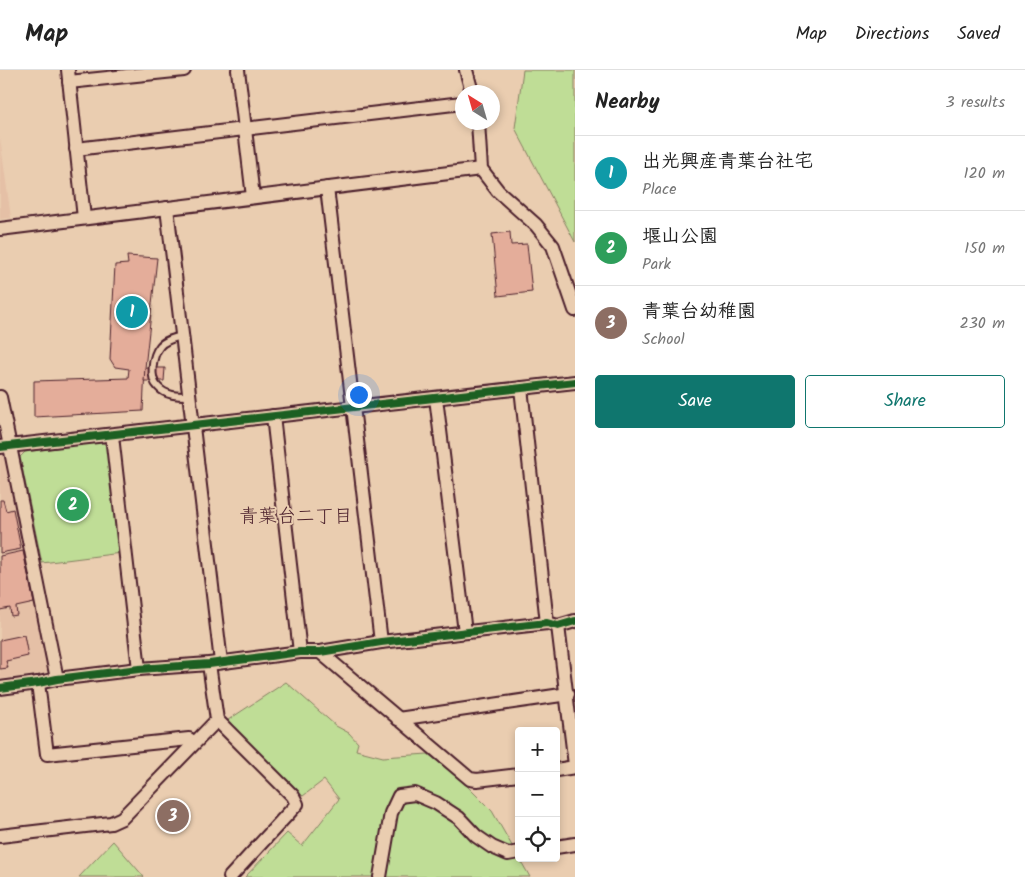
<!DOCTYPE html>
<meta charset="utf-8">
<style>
:root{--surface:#fff;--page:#f6f6f6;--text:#222;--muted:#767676;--line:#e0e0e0;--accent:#0f766e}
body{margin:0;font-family:Kalam,"Klee One",sans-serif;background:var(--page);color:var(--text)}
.controls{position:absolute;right:15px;bottom:15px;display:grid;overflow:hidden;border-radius:5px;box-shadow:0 2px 8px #0003}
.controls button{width:45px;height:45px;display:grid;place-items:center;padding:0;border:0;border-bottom:1px solid var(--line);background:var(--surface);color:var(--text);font:25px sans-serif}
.compass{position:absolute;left:455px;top:15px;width:45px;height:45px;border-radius:50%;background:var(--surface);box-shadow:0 2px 8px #0003;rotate:323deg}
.you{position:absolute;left:358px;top:324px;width:18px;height:18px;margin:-12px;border:4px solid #fff;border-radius:50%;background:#1a73e8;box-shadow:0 0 0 8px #1a73e833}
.badge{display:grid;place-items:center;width:32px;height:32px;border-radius:50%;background:var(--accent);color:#fff;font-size:16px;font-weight:700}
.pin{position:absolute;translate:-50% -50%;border:2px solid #fff;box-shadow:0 1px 5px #0006}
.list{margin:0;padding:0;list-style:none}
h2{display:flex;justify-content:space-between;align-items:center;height:65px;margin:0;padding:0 20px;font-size:21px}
h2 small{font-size:16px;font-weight:400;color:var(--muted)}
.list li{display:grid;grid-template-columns:32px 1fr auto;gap:15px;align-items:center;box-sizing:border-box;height:75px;padding:0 20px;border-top:1px solid var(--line)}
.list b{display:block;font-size:19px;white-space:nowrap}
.list p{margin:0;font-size:16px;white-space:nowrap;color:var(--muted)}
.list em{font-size:16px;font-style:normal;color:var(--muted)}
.actions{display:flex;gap:10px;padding:15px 20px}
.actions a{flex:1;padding:11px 0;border:1px solid var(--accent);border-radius:5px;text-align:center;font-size:18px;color:var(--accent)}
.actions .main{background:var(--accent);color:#fff}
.icon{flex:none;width:28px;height:28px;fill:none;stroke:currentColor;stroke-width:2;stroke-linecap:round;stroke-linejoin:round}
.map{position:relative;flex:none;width:575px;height:807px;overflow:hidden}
header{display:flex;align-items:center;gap:30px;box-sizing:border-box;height:70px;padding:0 25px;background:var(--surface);border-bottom:1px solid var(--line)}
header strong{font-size:24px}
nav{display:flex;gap:28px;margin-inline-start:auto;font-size:18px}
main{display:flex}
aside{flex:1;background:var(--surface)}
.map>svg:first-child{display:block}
</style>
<header>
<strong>Map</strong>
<nav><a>Map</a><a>Directions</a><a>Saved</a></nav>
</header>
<main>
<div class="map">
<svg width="575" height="807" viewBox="0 0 575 807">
<rect width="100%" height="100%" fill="#eacdb0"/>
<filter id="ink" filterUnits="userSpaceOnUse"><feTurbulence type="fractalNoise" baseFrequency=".02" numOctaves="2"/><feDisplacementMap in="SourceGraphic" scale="10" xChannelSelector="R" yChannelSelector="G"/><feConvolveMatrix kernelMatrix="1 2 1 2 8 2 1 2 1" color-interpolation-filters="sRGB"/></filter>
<g filter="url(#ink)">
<!-- built -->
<g fill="#e5c0a6">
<path d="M 0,68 L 11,148 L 0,149 Z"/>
<path d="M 0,384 L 6,388 L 49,599 L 45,604 L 0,609 Z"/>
</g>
<!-- green -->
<g fill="#bfdd96" stroke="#847e60">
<path d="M 523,0 L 575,0 L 575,172 L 515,58 Z"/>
<path d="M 102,372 L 108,377 L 121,483 L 42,493 L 20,387 L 25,382 Z"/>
<path d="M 286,612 L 336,656 L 349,663 L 358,673 L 356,680 L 383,687 L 428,684 L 459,708 L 492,741 L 530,807 L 245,807 L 287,763 L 302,776 L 339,729 L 324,710 L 303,726 L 225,652 Z"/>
<path d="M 113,771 L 144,807 L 79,807 Z"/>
</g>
<!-- building -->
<g fill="#e4ad9a" stroke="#4a1f2b">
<path d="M 510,162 L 511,175 L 527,174 L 532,222 L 498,226 L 492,164 Z"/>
<path d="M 127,186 L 157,188 L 145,298 L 143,341 L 34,347 L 34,311 L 128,308 L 129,299 L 115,297 L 110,289 L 115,195 L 128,194 Z"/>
<path d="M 145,298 L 165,298 L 164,311 L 144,311 Z"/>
<path d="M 0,430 L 3,430 L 6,441 L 13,439 L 21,479 L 0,483 Z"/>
<path d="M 23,481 L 34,533 L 16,537 L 17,545 L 11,546 L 10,538 L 0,540 L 0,486 Z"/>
<path d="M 24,565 L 28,586 L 6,591 L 8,598 L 0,599 L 0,570 Z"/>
</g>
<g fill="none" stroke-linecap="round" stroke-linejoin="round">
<defs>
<path id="lane" d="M 181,266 C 174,268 165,270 160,276 C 152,286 149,308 158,317 C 166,326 178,326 188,326"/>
<g id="street">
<path d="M 68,0 L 84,148"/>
<path d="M 238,0 L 253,127"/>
<path d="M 466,0 L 472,22"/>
<path d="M 69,12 L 184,0"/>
<path d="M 478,52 L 481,99 L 498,121 L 536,155 L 553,176 L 575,240"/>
<path d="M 76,79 L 462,33"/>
<path d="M 327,118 L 381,572"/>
<path d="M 167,138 L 221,592"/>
<path d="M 0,159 L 481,99"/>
<path d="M 521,318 L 547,553"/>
<path d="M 0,327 L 57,609"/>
<path d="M 436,328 L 465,562"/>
<path d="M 273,346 L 300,582"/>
<path d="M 112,366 L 139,599"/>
<path d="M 0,377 L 575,312"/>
<path d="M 558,556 L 575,695"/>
<path d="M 320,582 L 470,709 L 477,710 L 519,705"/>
<path d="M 209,594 L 217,650 L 293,726 L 297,734 L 230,807"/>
<path d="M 38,613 L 47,684 L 189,669 L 193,672"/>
<path d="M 0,618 L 38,613 L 57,609 L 139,599 L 209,594 L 300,582 L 320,582 L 381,572 L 547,553 L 558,556 L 575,551"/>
<path d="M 398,649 L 568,624"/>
<path d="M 556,700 L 575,697"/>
<path d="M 0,766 L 111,753 L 122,748 L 217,650"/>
<path d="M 556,777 L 575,774"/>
<path d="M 380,807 L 391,743 L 399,726 L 415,724 L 436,733 L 459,748 L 476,766 L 492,777 L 508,784 L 519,782"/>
</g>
</defs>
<!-- lane casing -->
<use href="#lane" stroke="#4a1f2b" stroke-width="10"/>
<!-- street casing -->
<use href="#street" stroke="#4a1f2b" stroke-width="16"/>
<!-- lane -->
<use href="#lane" stroke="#eacdb0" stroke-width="6"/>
<!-- street -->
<use href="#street" stroke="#eacdb0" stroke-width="12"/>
<defs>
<g id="cycleway">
<path d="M 0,377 L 575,312"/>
<path d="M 0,618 L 38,613 L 57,609 L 139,599 L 209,594 L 300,582 L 320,582 L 381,572 L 547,553 L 558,556 L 575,551"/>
</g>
</defs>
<!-- cycleway casing -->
<use href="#cycleway" stroke="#eacdb0" stroke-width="11"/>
<!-- cycleway -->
<use href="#cycleway" stroke="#1b5e20" stroke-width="8"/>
</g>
</g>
<g text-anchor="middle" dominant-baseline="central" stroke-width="4" stroke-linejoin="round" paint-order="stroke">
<!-- quarter labels -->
<g font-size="19" fill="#4a1f2b" stroke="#eacdb0">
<text x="296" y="447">青葉台二丁目</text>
</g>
</g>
</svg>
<div class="controls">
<button>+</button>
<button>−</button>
<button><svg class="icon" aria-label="locate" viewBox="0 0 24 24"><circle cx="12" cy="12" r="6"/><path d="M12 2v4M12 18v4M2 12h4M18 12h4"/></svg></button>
</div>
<svg class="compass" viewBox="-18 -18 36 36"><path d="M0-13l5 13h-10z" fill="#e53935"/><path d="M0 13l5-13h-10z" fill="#767676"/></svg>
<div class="you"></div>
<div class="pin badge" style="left:132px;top:242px;background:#0f9aa8">1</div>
<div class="pin badge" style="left:73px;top:435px;background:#2e9e5b">2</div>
<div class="pin badge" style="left:173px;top:746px;background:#8d6e63">3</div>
</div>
<aside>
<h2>Nearby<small>3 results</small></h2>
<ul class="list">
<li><span class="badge" style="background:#0f9aa8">1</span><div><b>出光興産青葉台社宅</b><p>Place</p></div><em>120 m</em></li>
<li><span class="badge" style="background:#2e9e5b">2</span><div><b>堰山公園</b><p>Park</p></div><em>150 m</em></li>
<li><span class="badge" style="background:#8d6e63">3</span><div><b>青葉台幼稚園</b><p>School</p></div><em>230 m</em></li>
</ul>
<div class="actions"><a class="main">Save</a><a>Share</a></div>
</aside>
</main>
